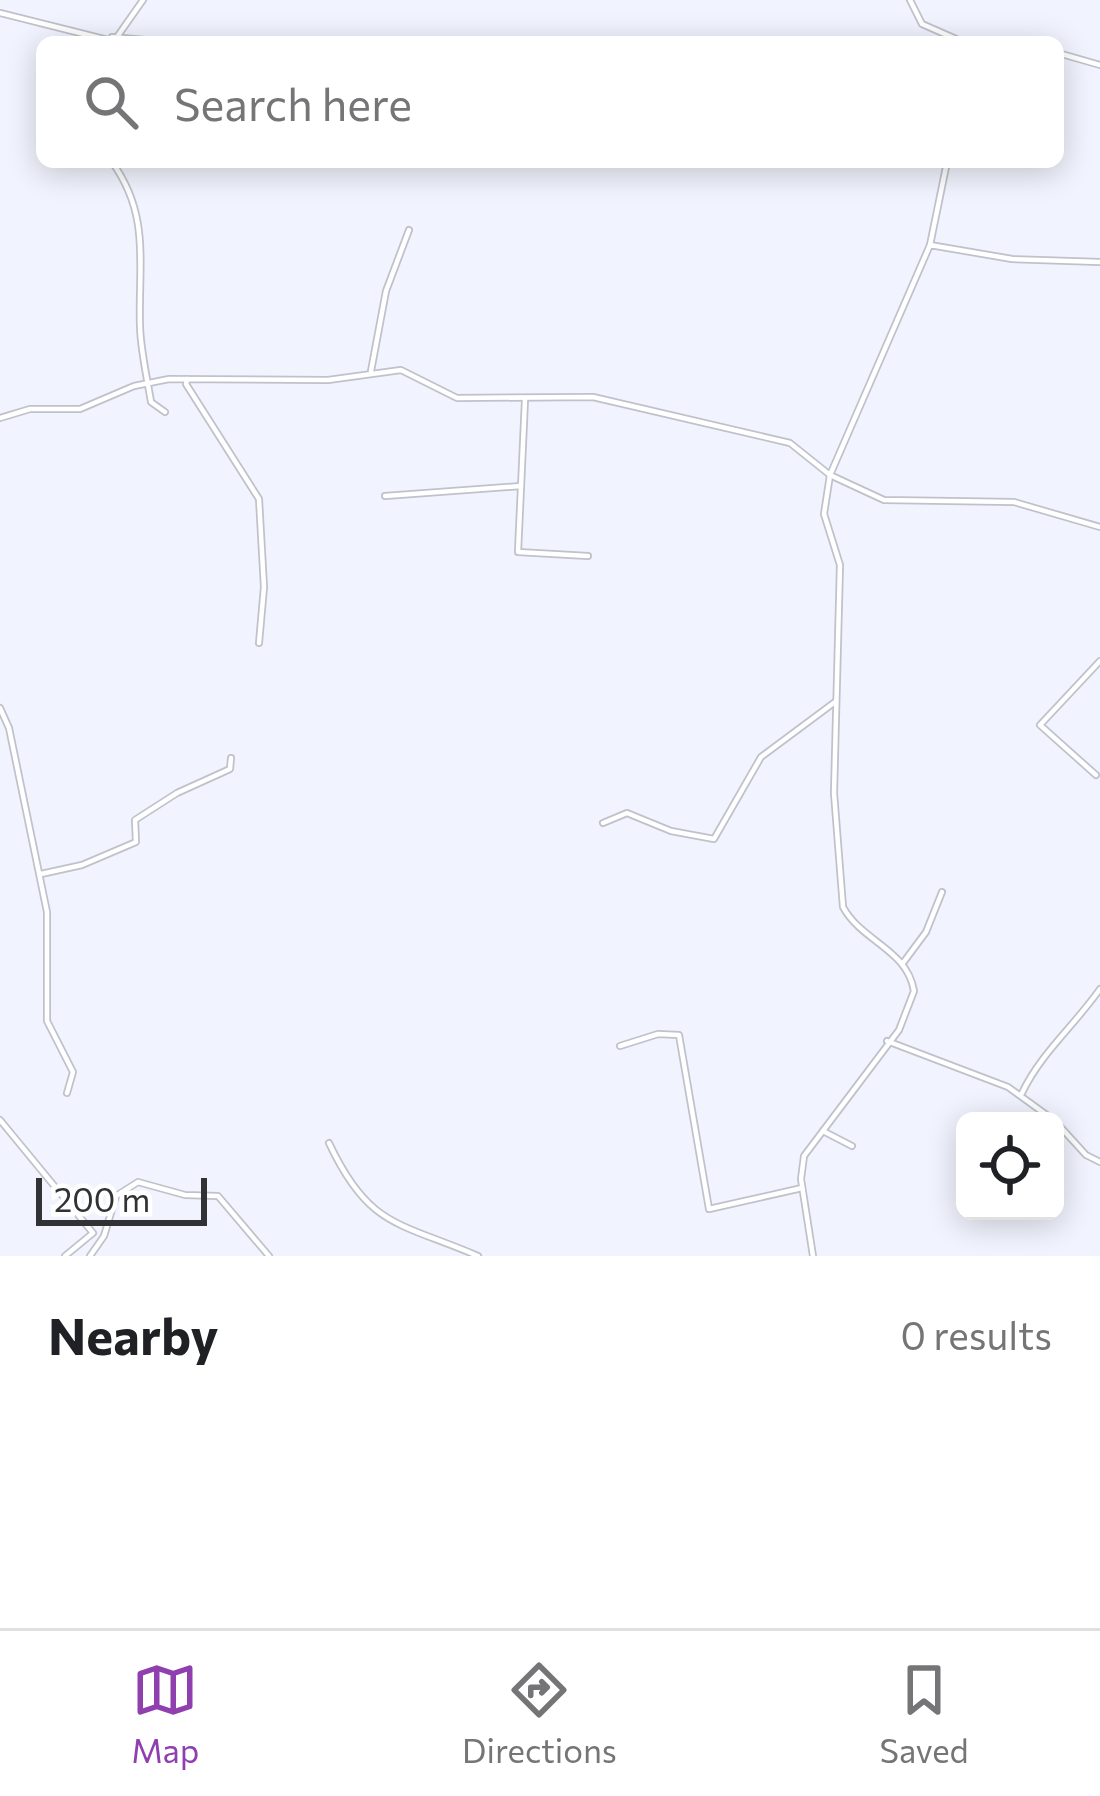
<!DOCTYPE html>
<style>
:root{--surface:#fff;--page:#f6f6f6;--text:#202124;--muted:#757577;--line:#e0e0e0;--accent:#903faf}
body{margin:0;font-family:Commissioner,sans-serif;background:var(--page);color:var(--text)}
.controls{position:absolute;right:36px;bottom:36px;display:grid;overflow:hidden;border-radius:18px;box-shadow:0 6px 30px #0003}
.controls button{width:108px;height:108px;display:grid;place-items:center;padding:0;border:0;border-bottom:3px solid var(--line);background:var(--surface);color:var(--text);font:60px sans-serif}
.scale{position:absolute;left:36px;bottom:30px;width:171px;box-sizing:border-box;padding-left:12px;border:6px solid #313236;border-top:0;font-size:33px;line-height:42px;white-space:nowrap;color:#313236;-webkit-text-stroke:9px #fff;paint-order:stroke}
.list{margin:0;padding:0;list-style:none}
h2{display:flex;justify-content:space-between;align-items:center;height:156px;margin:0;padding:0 48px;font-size:51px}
h2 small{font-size:39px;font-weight:400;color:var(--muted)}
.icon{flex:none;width:66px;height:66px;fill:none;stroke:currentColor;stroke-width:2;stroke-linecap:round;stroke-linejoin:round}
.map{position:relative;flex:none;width:1100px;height:1256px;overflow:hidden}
.search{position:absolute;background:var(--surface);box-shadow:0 6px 30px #0003;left:36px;right:36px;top:36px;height:132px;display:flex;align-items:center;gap:30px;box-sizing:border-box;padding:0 42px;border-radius:18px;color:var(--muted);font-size:45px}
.sheet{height:372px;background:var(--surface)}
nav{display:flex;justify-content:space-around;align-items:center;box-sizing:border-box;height:168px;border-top:3px solid var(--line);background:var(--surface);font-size:33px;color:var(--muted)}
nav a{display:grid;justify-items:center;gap:6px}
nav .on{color:var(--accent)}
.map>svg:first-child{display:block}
</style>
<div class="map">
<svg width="1100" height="1256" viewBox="0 0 1100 1256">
<rect width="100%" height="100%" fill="#f1f4fe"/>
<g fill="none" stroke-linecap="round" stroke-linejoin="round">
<defs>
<g id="street">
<path d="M 910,0 L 922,24 L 963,42"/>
<path d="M 0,13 L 116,42"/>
<path d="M 112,37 L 167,42"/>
<path d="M 117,37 L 143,0"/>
<path d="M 968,42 L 980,42"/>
<path d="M 1058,53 L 1100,65"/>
<path d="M 112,162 C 151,216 138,265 140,327 C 141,353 147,377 151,402 L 165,412"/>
<path d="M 930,245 L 947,162"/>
<path d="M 371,371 L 386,291 L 409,230"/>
<path d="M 187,379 L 186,384 L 259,499 L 264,587 L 259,643"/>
<path d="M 525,400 L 518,552 L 588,556"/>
<path d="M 0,418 L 30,409 L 80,409 L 134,386 L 169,379 L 328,380 L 401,370 L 457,398 L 593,397 L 790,443 L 830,475 L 884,500 L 1014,502 L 1100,527"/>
<path d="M 385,496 L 521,486"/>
<path d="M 0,708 L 9,728 L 47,912 L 47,1021 L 73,1072 L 67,1093"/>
<path d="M 1096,775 L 1040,725 L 1100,661"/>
<path d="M 603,823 L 627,813 L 671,831 L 714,839 L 761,757 L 835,702"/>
<path d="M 41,874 L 82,865 L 136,842 L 135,820 L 177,793 L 230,769 L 231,758"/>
<path d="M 903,963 L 926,932 L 942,892"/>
<path d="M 887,1041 L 1008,1087 L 1055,1121"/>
<path d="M 620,1046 L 658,1034 L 679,1035 L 709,1209 L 802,1188"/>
<path d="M 1022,1093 C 1041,1053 1074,1026 1100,989"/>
<path d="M 0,1120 L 93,1233 L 65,1256"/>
<path d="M 1055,1121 L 1086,1155 L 1100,1162"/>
<path d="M 823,1131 L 852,1146"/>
<path d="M 329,1143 C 369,1228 399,1222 478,1256"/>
<path d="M 90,1256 L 104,1236 L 116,1196 L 138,1182 L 185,1195 L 218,1196 L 269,1256"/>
<path d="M 813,1256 L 801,1179 L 804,1156 L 899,1030 L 914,991 C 907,949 862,942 843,907 L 834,793 L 840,565 L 824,514 L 830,475 L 930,245 L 1012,259 L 1100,262"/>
</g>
</defs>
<!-- street casing -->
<use href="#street" stroke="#bfc2cb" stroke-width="8"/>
<!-- street -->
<use href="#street" stroke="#fff" stroke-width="4.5"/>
</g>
</svg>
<div class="controls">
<button><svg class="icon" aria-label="locate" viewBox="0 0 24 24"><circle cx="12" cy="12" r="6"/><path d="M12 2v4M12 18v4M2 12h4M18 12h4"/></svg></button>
</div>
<div class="scale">200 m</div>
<div class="search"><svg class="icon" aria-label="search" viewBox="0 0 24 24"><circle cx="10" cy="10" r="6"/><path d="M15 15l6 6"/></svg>Search here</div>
</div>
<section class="sheet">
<h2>Nearby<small>0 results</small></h2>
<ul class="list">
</ul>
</section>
<nav>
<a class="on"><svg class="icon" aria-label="map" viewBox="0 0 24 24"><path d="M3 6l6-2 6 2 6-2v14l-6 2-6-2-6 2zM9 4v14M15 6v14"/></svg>Map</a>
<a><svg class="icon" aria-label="directions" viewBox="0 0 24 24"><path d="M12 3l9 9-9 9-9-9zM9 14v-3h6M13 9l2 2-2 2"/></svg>Directions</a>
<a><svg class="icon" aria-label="saved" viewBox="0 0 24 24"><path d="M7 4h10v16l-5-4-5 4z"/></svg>Saved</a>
</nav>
